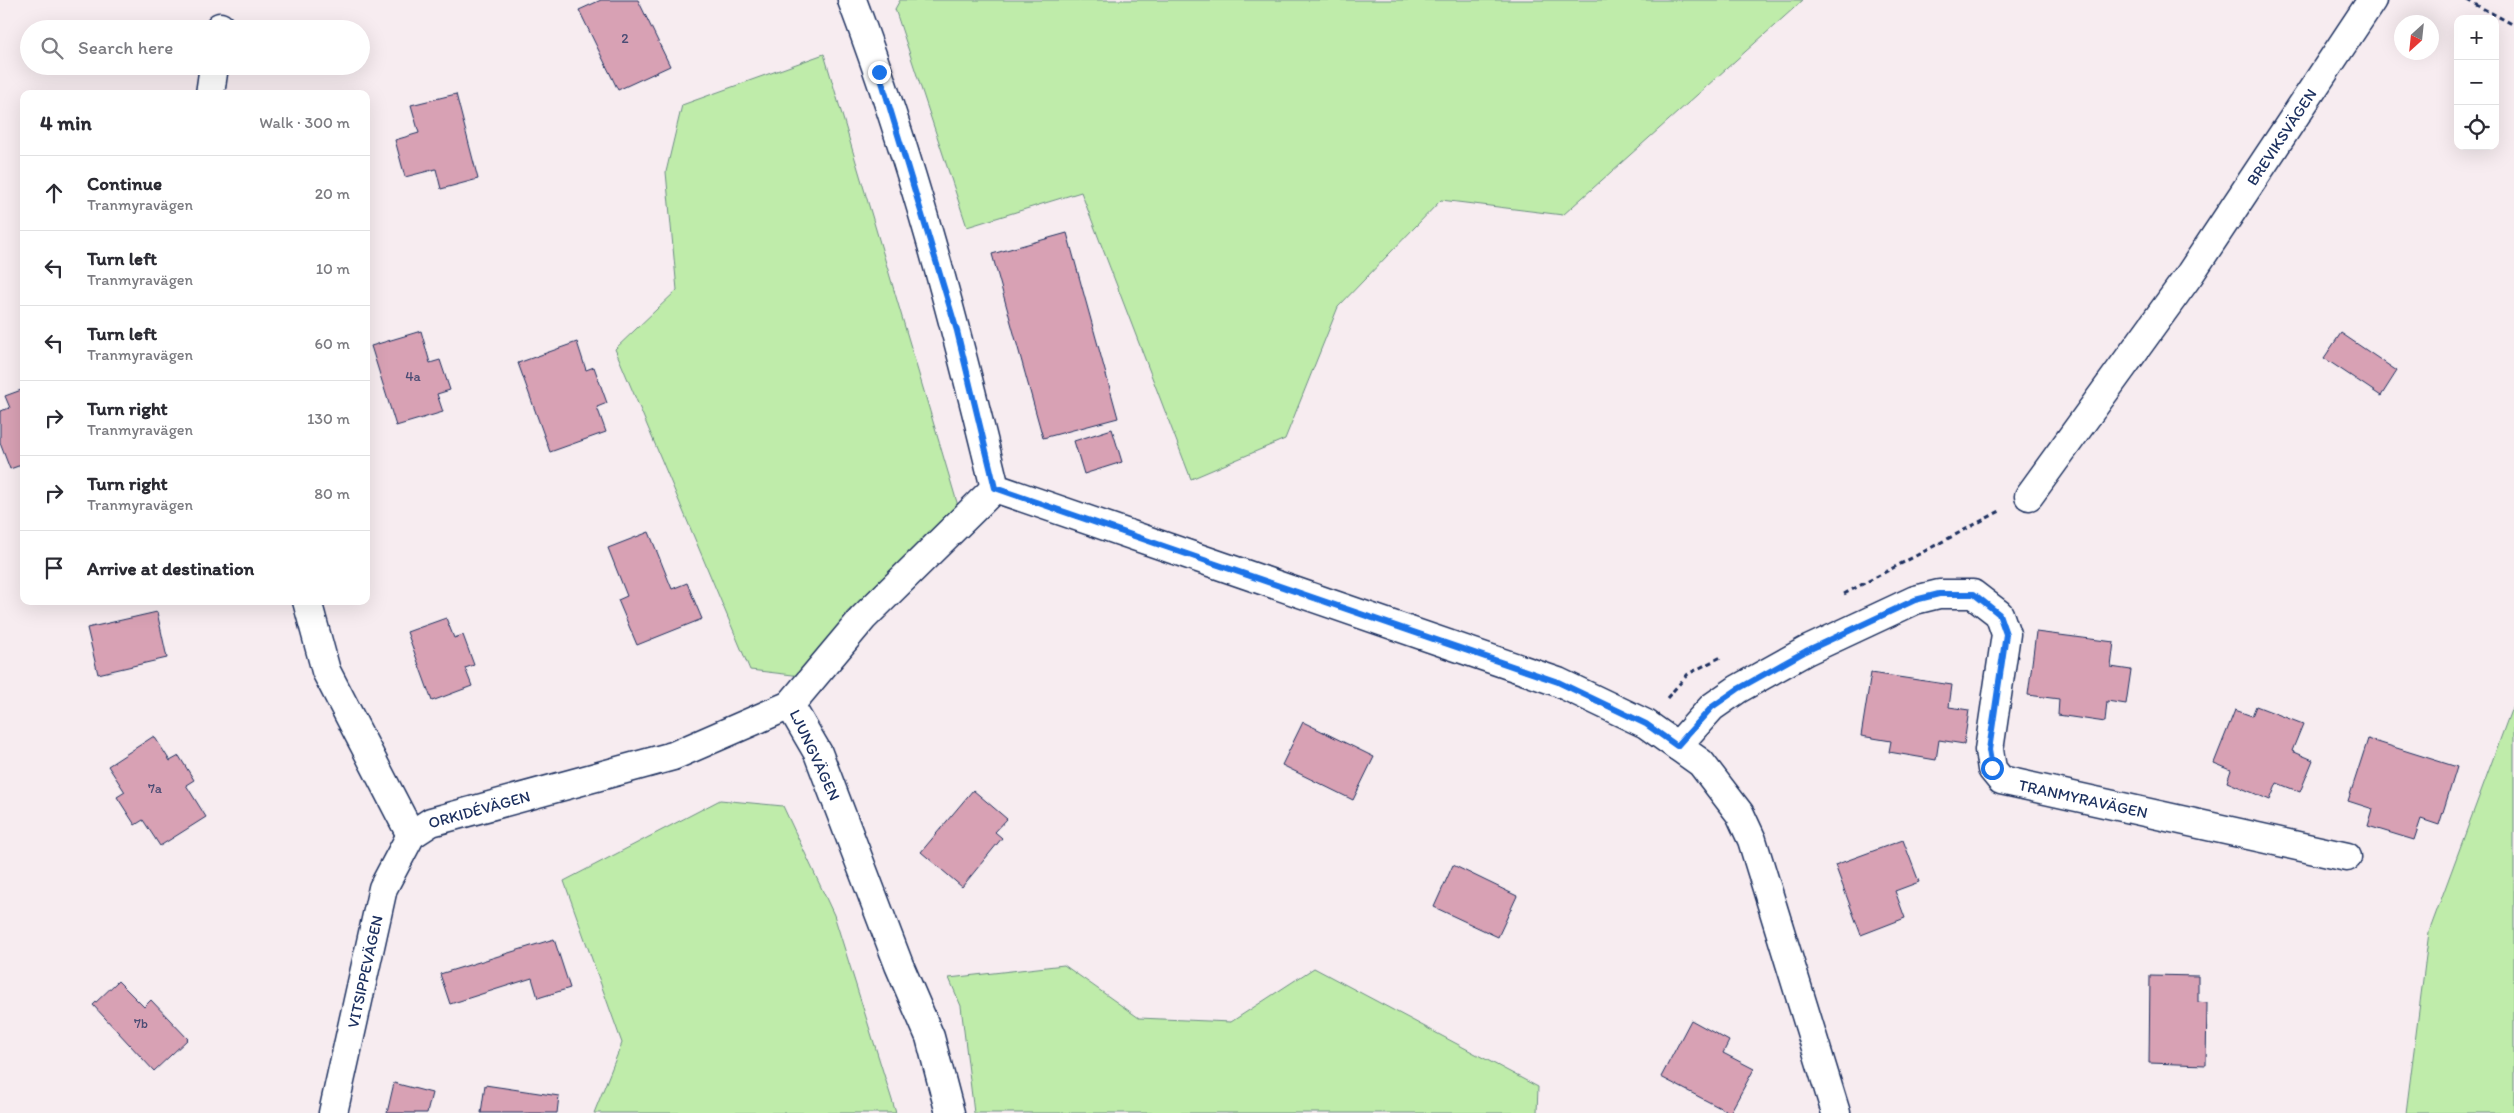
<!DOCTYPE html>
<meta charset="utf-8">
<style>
:root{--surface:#fff;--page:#f7f7f7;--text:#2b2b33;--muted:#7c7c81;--line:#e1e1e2}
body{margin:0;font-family:Itim,sans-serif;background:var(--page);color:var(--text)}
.controls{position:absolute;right:15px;top:15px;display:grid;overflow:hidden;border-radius:10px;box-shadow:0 5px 20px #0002}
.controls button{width:45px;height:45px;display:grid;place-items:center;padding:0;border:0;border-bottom:1px solid var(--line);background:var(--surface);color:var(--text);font:25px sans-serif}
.compass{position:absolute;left:2394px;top:15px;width:45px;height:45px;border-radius:50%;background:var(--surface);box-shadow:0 5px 20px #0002;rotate:207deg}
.stop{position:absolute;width:15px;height:15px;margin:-11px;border:4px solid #1a73e8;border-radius:50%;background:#fff}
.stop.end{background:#1a73e8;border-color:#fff;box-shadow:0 1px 5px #0008}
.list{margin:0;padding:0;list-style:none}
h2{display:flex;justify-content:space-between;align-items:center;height:65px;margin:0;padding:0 20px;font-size:21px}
h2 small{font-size:16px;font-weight:400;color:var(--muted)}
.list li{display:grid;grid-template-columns:32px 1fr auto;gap:15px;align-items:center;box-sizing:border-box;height:75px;padding:0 20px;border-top:1px solid var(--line)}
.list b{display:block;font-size:19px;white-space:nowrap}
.list p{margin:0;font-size:16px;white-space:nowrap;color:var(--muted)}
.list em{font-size:16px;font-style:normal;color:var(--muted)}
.icon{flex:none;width:28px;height:28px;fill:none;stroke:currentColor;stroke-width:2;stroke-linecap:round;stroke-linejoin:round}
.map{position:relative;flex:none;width:2514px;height:1113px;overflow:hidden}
.search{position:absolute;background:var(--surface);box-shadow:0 5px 20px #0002;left:20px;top:20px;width:350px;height:55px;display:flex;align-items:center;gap:12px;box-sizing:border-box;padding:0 18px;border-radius:28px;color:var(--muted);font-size:19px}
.panel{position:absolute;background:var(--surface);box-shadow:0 5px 20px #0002;left:20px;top:90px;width:350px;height:515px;border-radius:10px}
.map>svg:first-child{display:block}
</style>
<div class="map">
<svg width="2514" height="1113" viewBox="0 0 2514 1113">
<rect width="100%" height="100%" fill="#f7ecf0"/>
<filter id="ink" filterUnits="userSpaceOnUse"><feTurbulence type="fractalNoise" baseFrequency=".02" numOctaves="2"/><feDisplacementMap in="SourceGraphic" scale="10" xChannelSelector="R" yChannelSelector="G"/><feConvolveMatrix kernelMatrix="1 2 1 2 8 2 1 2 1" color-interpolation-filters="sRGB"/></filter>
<g filter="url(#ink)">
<!-- green -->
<g fill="#bfecaa" stroke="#6d8e84">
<path d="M 900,0 L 1803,0 L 1563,215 L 1441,200 L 1338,307 L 1285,439 L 1191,479 L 1081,192 L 967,227 L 895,9 Z"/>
<path d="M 824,54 L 961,516 L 847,612 L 810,677 L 750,670 L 615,349 L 677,290 L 666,172 L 682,105 Z"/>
<path d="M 2514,702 L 2514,1113 L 2406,1113 L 2429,932 Z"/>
<path d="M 720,800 L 783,806 L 834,915 L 896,1113 L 594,1113 L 622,1043 L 564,881 Z"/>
<path d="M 1064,965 L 1139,1018 L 1231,1022 L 1314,968 L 1538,1087 L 1537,1113 L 974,1113 L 961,1006 L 949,978 Z"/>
</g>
<!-- building -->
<g fill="#d8a1b4" stroke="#1b2f5e">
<path d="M 601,0 L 638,0 L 670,66 L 618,90 L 579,10 Z"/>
<path d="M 456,94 L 478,179 L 441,189 L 436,169 L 405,177 L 395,140 L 419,133 L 411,105 Z"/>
<path d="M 1067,233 L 1118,418 L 1043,438 L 992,254 Z"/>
<path d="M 421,331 L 430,363 L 440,360 L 450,390 L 437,394 L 443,412 L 396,426 L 371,346 Z"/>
<path d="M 2341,333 L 2397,371 L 2381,396 L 2324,358 Z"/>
<path d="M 577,342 L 586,370 L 594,367 L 607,403 L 597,407 L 606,432 L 550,452 L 518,363 Z"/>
<path d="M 24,389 L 24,464 L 10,469 L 0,443 L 0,411 L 10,408 L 5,396 Z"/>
<path d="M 1112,429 L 1122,462 L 1084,474 L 1074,441 Z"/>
<path d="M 649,532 L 672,589 L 687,583 L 702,619 L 637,645 L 618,600 L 627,596 L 608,548 Z"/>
<path d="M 157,612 L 167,658 L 98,674 L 87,628 Z"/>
<path d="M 446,618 L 454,638 L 463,635 L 474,665 L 465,668 L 472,686 L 432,701 L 407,632 Z"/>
<path d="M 2036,632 L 2114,642 L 2111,667 L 2131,670 L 2126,704 L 2107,701 L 2105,722 L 2058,715 L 2059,699 L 2028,695 Z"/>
<path d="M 1871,673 L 1952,685 L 1949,707 L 1969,710 L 1964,744 L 1939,740 L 1936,760 L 1889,752 L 1891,741 L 1861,736 Z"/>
<path d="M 2256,706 L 2303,724 L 2292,751 L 2313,760 L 2300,792 L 2277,783 L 2270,800 L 2227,782 L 2231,770 L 2214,763 L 2235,710 L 2252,716 Z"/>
<path d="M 1303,722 L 1374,757 L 1353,800 L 1282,765 Z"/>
<path d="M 154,736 L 170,761 L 179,756 L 194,780 L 186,785 L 206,817 L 160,846 L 143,820 L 135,825 L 117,797 L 125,792 L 108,766 Z"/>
<path d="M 2368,739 L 2457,767 L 2439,825 L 2421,819 L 2414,840 L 2368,826 L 2373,809 L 2348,801 Z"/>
<path d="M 973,790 L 1007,819 L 995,832 L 1002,838 L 962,887 L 921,852 Z"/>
<path d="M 1903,840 L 1919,882 L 1895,891 L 1905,918 L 1861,935 L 1835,865 Z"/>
<path d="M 1453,865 L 1517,896 L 1498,937 L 1434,907 Z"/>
<path d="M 554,939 L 570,988 L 538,998 L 532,978 L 450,1004 L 440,974 Z"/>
<path d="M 2150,975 L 2198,976 L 2198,1002 L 2207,1003 L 2206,1065 L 2149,1063 Z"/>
<path d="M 118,981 L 144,1007 L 151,1000 L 188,1039 L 154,1071 L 93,1005 Z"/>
<path d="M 1691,1020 L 1729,1041 L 1723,1053 L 1754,1069 L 1730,1113 L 1661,1077 Z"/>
<path d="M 394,1083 L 432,1093 L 427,1113 L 387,1113 Z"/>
<path d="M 485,1085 L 559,1096 L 557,1113 L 481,1113 Z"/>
</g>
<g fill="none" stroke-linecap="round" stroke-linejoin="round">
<defs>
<g id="minor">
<path d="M 852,0 C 912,159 955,323 995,488 L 1558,682 L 1646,724 L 1701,763 L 1740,814 L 1752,840 L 1836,1113"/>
<path d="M 220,29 L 220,27"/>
<path d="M 210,94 L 214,66"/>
<path id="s1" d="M 2029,496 L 2190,274 L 2372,0"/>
<path d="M 307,601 L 326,671 L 411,835"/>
<path id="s2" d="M 1677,746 L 1712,707 L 1738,689 L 1806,651 L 1915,600 L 1939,594 L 1973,594 L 1999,614 L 2006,634 L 1989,750 L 1992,769 L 2001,780 L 2347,857"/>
<path id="s3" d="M 333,1113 L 383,888 L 411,835 L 431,822 L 673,756 L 790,705"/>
<path d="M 950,1113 L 930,1037 L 899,965 L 818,753 L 790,705 L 863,618 L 995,488"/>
</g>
</defs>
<!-- minor casing -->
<use href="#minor" stroke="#1b2f5e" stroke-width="31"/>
<!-- path -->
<g stroke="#1b2f5e" stroke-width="3" stroke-dasharray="5 4" stroke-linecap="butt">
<path d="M 2467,0 L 2514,25"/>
<path d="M 1844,594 L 2000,511"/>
<path d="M 1667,698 L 1688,674 L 1721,657"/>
</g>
<!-- minor -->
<use href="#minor" stroke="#fff" stroke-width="28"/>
</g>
</g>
<g fill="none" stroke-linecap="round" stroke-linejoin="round" filter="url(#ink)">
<!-- route -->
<path stroke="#1a73e8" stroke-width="6" d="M 879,72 L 957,331 L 995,488 L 1558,682 L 1646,724 L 1677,746 L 1712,707 L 1738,689 L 1806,651 L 1915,600 L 1939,594 L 1974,594 L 1999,614 L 2006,634 L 1989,750 L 1992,768"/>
</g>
<g text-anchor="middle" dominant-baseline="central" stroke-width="5" stroke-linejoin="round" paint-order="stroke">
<!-- number labels -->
<g font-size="14" fill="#4a4c74">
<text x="625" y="38">2</text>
<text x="413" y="376">4a</text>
<text x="155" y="788">7a</text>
<text x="141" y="1023">7b</text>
</g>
<!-- street labels -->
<g font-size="16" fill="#1b2f5e" stroke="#fff">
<text stroke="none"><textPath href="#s1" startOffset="439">BREVIKSVÄGEN</textPath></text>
<text transform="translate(815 755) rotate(65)">LJUNGVÄGEN</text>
<text stroke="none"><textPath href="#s2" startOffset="630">TRANMYRAVÄGEN</textPath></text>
<text stroke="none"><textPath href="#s3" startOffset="364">ORKIDÉVÄGEN</textPath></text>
<text stroke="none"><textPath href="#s3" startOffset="145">VITSIPPEVÄGEN</textPath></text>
</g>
</g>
</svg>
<div class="controls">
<button>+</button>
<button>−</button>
<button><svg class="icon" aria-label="locate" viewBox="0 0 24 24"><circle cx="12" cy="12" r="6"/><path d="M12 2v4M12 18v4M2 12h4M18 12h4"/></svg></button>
</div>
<svg class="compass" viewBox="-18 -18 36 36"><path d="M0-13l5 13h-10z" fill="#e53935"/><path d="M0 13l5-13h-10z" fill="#7c7c81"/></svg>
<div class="stop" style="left:1992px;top:768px"></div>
<div class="stop end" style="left:879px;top:72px"></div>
<div class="search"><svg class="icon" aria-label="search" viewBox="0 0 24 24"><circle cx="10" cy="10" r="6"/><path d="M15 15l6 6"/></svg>Search here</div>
<section class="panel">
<h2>4 min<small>Walk · 300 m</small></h2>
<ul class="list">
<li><svg class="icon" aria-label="ahead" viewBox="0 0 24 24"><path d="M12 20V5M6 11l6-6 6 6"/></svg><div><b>Continue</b><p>Tranmyravägen</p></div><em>20 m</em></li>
<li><svg class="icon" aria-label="left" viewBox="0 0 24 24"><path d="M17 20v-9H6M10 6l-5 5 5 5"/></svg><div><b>Turn left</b><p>Tranmyravägen</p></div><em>10 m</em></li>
<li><svg class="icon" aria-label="left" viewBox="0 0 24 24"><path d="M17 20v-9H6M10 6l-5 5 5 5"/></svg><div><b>Turn left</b><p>Tranmyravägen</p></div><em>60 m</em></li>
<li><svg class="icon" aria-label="right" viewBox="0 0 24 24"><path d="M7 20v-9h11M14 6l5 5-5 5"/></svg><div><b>Turn right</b><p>Tranmyravägen</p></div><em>130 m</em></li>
<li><svg class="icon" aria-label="right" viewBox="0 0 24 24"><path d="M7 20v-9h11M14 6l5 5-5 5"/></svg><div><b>Turn right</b><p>Tranmyravägen</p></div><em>80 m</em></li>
<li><svg class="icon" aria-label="arrive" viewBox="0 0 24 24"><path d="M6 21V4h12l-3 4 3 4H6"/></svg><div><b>Arrive at destination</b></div></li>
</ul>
</section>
</div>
